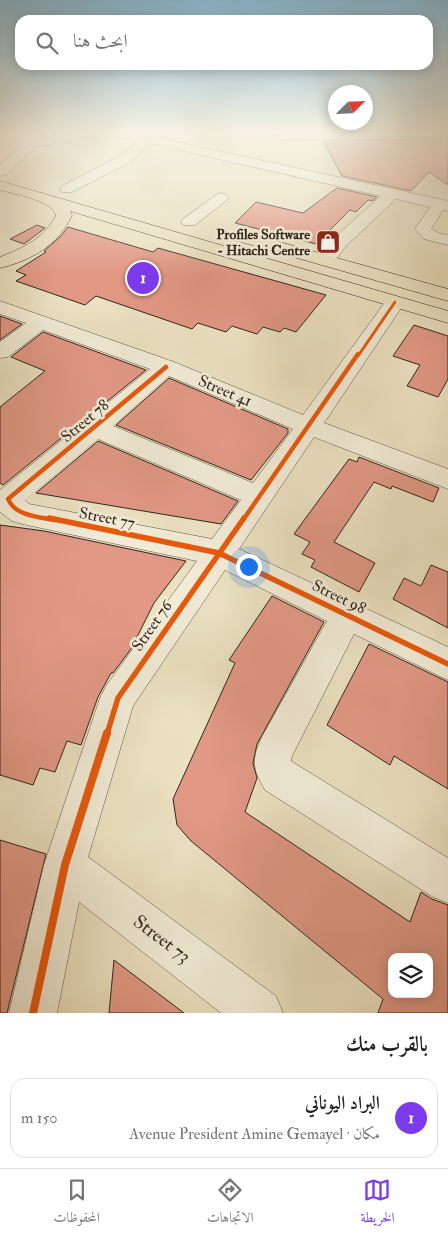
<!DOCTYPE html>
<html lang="ar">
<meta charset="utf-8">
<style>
:root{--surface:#fff;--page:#f6f6f6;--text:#222;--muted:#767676;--line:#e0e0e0;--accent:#7c3aed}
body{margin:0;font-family:"IM FELL Double Pica",Amiri,serif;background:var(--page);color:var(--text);direction:rtl}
.controls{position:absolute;right:15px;bottom:15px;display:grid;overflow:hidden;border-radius:10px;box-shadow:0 2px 12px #0003}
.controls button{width:45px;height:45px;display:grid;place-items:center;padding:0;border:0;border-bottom:1px solid var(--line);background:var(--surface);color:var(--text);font:25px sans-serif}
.compass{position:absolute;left:328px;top:85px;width:45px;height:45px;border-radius:50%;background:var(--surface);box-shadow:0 2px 12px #0003;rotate:66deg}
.you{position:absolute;left:248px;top:566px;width:18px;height:18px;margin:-12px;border:4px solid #fff;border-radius:50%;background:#1a73e8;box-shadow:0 0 0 8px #1a73e833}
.badge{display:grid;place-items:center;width:32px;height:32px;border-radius:50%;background:var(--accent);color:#fff;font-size:16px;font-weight:700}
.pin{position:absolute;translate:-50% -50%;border:2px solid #fff;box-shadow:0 1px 5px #0006}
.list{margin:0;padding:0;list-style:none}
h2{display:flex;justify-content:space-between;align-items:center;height:65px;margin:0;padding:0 20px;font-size:21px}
h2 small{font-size:16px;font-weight:400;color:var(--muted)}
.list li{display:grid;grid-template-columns:32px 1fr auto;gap:15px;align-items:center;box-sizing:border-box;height:80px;margin:0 10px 10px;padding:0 10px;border:1px solid var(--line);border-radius:15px}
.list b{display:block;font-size:19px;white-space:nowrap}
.list p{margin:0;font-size:16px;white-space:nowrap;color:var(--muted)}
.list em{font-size:16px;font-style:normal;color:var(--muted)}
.icon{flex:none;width:28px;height:28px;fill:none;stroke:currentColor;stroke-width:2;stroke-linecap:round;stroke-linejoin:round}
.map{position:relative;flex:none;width:448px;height:1013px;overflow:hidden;direction:ltr}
.search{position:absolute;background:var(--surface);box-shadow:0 2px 12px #0003;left:15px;right:15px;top:15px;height:55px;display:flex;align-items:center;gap:12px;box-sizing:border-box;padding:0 18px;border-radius:15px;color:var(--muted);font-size:19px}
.sheet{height:155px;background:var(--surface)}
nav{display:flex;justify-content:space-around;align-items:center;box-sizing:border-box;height:70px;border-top:1px solid var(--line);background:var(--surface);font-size:14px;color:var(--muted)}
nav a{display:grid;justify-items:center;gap:2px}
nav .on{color:var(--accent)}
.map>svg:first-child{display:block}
</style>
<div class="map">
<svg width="448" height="1013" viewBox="0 0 448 1013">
<rect width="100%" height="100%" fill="#ebe1c1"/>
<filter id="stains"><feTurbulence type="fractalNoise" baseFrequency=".004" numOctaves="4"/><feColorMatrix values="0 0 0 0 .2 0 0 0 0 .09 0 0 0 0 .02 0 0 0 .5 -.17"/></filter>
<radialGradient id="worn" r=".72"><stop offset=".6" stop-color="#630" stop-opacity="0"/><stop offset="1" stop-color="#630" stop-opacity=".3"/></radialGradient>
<!-- building -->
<g fill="#e19885" stroke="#30251e" fill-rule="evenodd">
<path d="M 434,135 L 448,137 L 448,185 L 429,172 L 411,191 L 342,176 L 323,141 L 427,139 Z"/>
<path d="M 337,188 L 377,197 L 373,201 L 368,200 L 356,212 L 350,210 L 316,244 L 235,223 L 256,202 L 303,213 Z"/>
<path d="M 37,225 L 45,228 L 24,244 L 10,239 Z"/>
<path d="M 68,227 L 153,252 L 158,248 L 326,295 L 296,332 L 284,328 L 280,332 L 263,327 L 257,334 L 232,326 L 226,332 L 198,323 L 192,329 L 96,296 L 85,305 L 16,281 L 26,275 L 16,271 L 46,252 L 44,251 L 61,236 Z"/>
<path d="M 0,316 L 22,324 L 0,340 Z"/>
<path d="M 414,325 L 448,336 L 448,379 L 438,397 L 407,386 L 420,365 L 393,356 Z"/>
<path d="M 43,332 L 146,370 L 3,485 L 0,483 L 0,407 L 45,371 L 11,357 Z"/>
<path d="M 169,378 L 288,429 L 288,433 L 251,480 L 116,425 Z"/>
<path d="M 98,441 L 238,501 L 221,524 L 36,493 Z"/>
<path d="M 359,457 L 439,488 L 433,502 L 392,486 L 391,489 L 374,482 L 334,542 L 375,563 L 359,592 L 311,567 L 315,560 L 302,554 L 310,542 L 294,534 L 349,459 L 357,462 Z"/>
<path d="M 0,525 L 44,531 L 186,561 L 154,603 L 131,649 L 113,673 L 111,673 L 98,697 L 81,745 L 67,741 L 55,772 L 40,768 L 33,785 L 0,775 Z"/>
<path d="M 431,565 L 448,572 L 448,628 L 393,599 L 404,578 L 421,586 Z"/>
<path d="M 272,596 L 324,622 L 257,744 L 253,763 L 257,778 L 245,812 L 410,922 L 421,892 L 432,899 L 448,905 L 448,1013 L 378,1013 L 383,999 L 191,841 L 177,825 L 173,799 L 235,663 L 229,660 ZM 392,957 L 429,957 L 429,994 L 392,994 Z"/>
<path d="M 369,644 L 448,682 L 448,789 L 394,756 L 390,765 L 327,725 Z"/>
<path d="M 0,840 L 46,854 L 7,1013 L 0,1013 Z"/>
<path d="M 114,960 L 184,1013 L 109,1013 Z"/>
</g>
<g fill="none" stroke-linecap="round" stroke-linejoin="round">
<defs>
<g id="minor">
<path d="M 70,133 L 94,133 L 88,137 L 35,147 L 6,175 L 0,176 L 0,165 L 26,141 Z"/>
<path d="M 113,133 L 143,134 L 157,133 L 154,137 L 448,201 L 448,211 L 443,210 L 431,229 L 439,233 L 448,235 L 448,245 L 424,239 L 415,229 L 430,207 L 396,199 L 347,245 L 332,264 L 326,265 L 320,264 L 317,260 L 335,237 L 381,196 L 148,143 L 132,161 L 72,192 L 62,192 L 60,189 L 62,186 L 122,155 L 136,141 L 115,136 Z"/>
<path d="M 282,133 L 433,133 L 427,137 L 277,140 L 276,137 Z"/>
<path d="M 221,193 L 226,195 L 229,198 L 226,201 L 195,225 L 183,225 L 181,222 L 183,219 L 216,195 Z"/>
<path d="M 395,296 L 402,298 L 405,302 L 324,423 L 448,469 L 448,489 L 314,437 L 239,549 L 448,647 L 448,680 L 354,634 L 292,756 L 291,761 L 448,858 L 448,903 L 433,897 L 265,790 C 252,768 252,759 262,737 L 327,621 L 225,570 L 133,706 L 88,857 L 276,996 L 283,1013 L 221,1013 L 79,902 L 57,1013 L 9,1013 L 44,865 L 100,698 L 106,686 L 197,561 L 22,524 L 12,521 L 0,512 L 0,490 L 150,369 L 43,330 L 8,357 L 0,358 L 0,342 L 26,323 L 0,314 L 0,301 L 174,362 L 303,415 L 388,298 ZM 169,376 L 293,429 L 253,483 L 113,426 ZM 98,439 L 241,500 L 212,539 L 29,504 L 25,500 Z"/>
</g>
<g id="highway">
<path d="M 0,181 L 448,311 L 448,323 L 70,211 L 72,215 C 59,245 30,261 0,268 L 0,257 C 23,248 45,238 56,215 C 51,200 14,194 0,190 Z"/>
<path d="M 240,231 L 448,289 L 448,301 L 234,240 L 232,236 L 234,232 Z"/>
</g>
</defs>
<!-- minor casing -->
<use href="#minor" stroke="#5f5447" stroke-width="1"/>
<!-- highway casing -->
<use href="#highway" stroke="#30251e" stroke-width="1"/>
<!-- minor -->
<use href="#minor" fill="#f2ecd7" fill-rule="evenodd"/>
<!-- highway -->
<use href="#highway" fill="#ebe1c1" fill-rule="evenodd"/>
<defs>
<path id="cycleway-far3" d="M 358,356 L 395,302"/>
<g id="cycleway-far2">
<path d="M 55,520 C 39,517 15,516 8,499 L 166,367"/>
<path d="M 243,520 L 358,354"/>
</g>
<g id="cycleway-far1">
<path d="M 49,518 L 219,553 L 448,664"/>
<path d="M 107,734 L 118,698 L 244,518"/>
</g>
<path id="cycleway" d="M 33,1013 L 65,865 L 107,733"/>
</defs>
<!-- cycleway-far3 casing -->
<use href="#cycleway-far3" stroke="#f2ecd7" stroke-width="5"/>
<!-- cycleway-far2 casing -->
<use href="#cycleway-far2" stroke="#f2ecd7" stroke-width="7"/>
<!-- cycleway-far1 casing -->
<use href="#cycleway-far1" stroke="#f2ecd7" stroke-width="9"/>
<!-- cycleway casing -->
<use href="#cycleway" stroke="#f2ecd7" stroke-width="11"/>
<!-- cycleway-far3 -->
<use href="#cycleway-far3" stroke="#e8590c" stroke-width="3"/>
<!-- cycleway-far2 -->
<use href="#cycleway-far2" stroke="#e8590c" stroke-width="4.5"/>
<!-- cycleway-far1 -->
<use href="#cycleway-far1" stroke="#e8590c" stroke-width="5.5"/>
<!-- cycleway -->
<use href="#cycleway" stroke="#e8590c" stroke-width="8"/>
</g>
<!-- sky -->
<linearGradient id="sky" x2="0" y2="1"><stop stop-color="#88b8d2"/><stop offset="0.48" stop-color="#f6f2e3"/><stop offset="1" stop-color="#f6f2e3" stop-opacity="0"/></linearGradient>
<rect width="448" height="275" fill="url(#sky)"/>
<!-- icons -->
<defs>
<symbol id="shop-square" viewBox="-11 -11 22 22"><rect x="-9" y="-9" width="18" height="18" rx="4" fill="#8f2418" stroke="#f2ecd7"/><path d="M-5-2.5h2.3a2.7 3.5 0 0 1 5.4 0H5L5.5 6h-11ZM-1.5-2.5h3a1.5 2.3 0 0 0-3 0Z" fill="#fff"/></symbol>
</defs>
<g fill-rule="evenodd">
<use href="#shop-square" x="314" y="228" width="28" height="28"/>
</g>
<g text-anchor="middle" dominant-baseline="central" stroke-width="5" stroke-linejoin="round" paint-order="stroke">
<!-- far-poi labels -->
<g font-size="14" font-weight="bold" fill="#30251e" stroke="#f2ecd7" text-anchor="end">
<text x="310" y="234">Profiles Software<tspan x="310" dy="16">- Hitachi Centre</tspan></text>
</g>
<!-- street labels -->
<g font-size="16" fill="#30251e" stroke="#f2ecd7">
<text transform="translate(225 391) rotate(23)">Street 41</text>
<text transform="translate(85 421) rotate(-40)">Street 78</text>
<text transform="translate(107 518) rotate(11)">Street 77</text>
<text transform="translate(339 597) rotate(26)">Street 98</text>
<text transform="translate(152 626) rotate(-55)">Street 76</text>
</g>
<!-- near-street labels -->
<g font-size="19" fill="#30251e" stroke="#f2ecd7">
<text transform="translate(162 939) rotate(37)">Street 73</text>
</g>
</g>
<rect width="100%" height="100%" filter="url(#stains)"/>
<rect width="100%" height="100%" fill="url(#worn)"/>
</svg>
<div class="controls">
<button><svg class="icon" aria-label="layers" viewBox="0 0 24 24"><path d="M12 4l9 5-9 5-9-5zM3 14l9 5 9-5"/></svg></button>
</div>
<svg class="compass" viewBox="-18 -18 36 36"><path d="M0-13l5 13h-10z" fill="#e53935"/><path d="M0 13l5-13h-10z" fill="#767676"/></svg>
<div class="you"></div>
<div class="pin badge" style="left:143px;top:278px">1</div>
<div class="search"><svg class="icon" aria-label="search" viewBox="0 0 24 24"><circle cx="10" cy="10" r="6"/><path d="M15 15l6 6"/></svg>ابحث هنا</div>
</div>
<section class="sheet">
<h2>بالقرب منك<small></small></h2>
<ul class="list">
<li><span class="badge">1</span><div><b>البراد اليوناني</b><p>مكان · Avenue President Amine Gemayel</p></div><em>150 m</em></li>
</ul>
</section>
<nav>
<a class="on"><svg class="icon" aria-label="map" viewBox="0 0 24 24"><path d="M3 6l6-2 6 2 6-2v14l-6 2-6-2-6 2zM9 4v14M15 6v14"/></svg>الخريطة</a>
<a><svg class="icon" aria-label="directions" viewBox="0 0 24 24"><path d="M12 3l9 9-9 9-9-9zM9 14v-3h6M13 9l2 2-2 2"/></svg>الاتجاهات</a>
<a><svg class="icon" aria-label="saved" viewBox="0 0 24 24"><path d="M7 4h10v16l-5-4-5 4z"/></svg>المحفوظات</a>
</nav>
